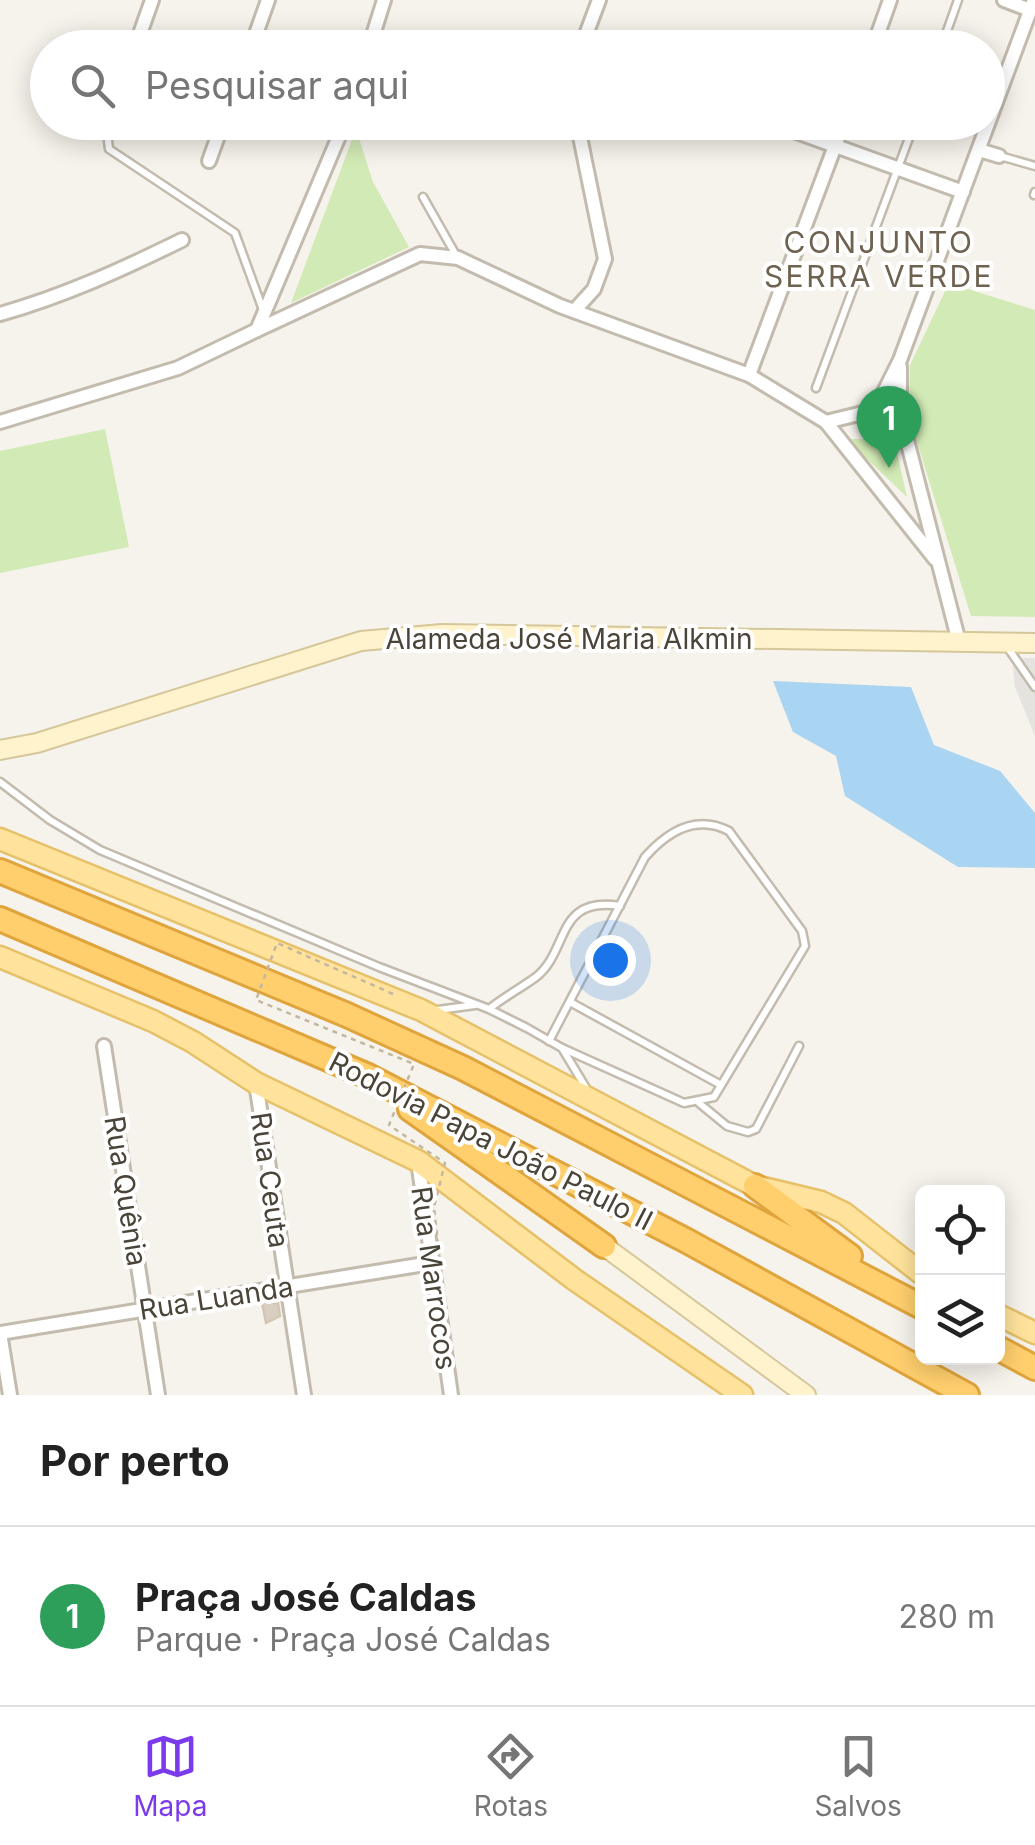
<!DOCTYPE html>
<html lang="pt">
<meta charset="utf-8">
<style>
:root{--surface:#fff;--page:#f6f6f6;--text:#222;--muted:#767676;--line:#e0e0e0;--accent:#7c3aed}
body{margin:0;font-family:Inter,sans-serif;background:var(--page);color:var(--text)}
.controls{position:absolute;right:30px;bottom:30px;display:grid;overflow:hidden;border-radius:15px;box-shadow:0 5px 25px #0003}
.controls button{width:90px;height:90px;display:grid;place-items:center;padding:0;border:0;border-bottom:2px solid var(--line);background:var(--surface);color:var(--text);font:50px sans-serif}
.you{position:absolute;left:610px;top:960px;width:35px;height:35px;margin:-25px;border:8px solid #fff;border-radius:50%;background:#1a73e8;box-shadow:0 0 0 15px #1a73e833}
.badge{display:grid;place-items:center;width:65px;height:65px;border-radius:50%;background:var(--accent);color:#fff;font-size:32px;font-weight:700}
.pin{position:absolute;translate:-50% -82px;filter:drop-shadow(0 2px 5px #0008)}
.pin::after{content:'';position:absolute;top:52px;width:35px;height:30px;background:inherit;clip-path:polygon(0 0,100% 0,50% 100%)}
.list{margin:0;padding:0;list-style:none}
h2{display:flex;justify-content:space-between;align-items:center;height:130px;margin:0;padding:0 40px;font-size:42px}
h2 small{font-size:32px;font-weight:400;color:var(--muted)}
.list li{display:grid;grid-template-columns:65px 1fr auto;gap:30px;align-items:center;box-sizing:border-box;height:180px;padding:0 40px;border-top:2px solid var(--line)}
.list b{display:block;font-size:38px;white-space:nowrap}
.list p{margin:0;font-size:32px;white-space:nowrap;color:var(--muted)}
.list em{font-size:32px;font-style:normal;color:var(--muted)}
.icon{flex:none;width:55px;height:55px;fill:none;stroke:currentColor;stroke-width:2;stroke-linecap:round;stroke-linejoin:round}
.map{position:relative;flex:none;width:1035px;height:1395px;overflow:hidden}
.search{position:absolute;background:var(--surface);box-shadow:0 5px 25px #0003;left:30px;right:30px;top:30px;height:110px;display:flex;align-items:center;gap:25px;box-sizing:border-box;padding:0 35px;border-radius:55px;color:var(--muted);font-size:38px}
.sheet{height:310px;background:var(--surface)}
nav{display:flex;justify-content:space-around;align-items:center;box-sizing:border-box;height:140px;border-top:2px solid var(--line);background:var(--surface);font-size:28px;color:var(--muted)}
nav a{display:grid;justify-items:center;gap:5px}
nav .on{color:var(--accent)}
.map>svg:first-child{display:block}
</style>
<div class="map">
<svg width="1035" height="1395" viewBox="0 0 1035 1395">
<rect width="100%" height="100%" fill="#f6f3ec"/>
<!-- green -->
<g fill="#d2eab5">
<path d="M 356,129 L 373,182 L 409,247 L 291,303 Z"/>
<path d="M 949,283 L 1035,310 L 1035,617 L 971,616 L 909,416 L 910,365 Z"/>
<path d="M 891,426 L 907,497 L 846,439 L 870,439 Z"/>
<path d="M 105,429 L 129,547 L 0,573 L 0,451 Z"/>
</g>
<!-- parking -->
<path fill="#e5e3e0" d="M 1012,658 L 1035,658 L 1035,736 L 1015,687 Z"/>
<!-- water -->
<path fill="#a9d4f2" d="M 773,681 L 911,687 L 934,745 L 1000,771 L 1035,813 L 1035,868 L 958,867 L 845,796 L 836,756 L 793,732 Z"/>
<!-- building -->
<path fill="#d8cfc1" stroke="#d3c7b4" stroke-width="2.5" d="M 262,1302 L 278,1303 L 280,1316 L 266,1323 Z"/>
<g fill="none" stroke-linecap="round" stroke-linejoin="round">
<defs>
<g id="lane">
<path d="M 941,48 L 958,0"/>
<path d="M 107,132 L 109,149 L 235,233 L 263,310"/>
<path d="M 1000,156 L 1035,166"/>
<path d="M 1034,195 L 1035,192"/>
<path d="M 423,197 L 457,257"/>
<path d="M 816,388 L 915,122"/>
<path d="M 1008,648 L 1035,687"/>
<path d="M 0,782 L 50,820 L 100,850 L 379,967 L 489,1009 L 527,1028 L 562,1048 L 589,1093"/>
<path d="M 570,1002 L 721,1085"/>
<path d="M 489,1009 C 504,997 521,988 536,977 C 570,950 555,896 620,906"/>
<path d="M 438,1010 L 475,1005"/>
<path d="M 549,1041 L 645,857 C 668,831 696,814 729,831 L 802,931 L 805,946 L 714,1097 L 684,1103 L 562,1048"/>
<path d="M 699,1103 L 727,1126 L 748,1132 L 756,1129 L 799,1046"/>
</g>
<g id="street">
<path d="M 1004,0 L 1030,10"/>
<path d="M 135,48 L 152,0"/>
<path d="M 251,48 L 268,0"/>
<path d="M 369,48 L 384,0"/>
<path d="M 581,48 L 599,0"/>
<path d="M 873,48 L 890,0"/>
<path d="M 769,122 L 963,192"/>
<path d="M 107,132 L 110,122"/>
<path d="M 979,150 L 999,156"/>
<path d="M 209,161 L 223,122"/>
<path d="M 574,311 L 594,289 L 605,259 L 577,122"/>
<path d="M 0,314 C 64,296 123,269 182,240"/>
<path d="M 257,330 L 420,254 L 458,258 L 560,306 L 749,375 L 826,422 L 935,559"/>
<path d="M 900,367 L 900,413 L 959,642"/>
<path d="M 749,375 L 844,122"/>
<path d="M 875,410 L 900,360 L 1034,0"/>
<path d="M 0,422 L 178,368 L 257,330 L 345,122"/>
<path d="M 826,422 L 875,410 L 900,413"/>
<path d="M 104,1046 L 158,1395"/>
<path d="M 256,1083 L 304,1395"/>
<path d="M 418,1161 L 451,1395"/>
<path d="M 0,1333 L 431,1263"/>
<path d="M 0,1333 L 10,1395"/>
</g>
<g id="secondary">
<path d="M 0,750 L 37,743 L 361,641 L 442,634 L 1035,643"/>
<path d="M 604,1246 L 806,1395"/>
</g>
<g id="primary">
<path d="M 0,839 L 421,1010 L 755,1186 L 821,1202 L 844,1213 L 922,1274"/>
<path d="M 0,957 L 153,1021 L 193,1042 L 256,1083 L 418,1161 L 575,1280 L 742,1395"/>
<path d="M 998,1315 L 1035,1333"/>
</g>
<g id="highway">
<path d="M 0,871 L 347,1015 L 463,1068 L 922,1307"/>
<path d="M 0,919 L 368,1076 L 687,1241 L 967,1395"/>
<path d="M 410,1109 L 604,1246"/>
<path d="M 755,1186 L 850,1256"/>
<path d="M 998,1348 L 1035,1368"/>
</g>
</defs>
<!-- lane casing -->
<use href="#lane" stroke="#c2bbae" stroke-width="11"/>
<!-- street casing -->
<use href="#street" stroke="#c2bbae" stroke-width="18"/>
<!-- secondary casing -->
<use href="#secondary" stroke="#d6c79b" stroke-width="22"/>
<!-- primary casing -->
<use href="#primary" stroke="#e6c16a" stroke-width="25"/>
<!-- highway casing -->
<use href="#highway" stroke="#e0a43c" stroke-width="28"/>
<!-- lane -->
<use href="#lane" stroke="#fff" stroke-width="6"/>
<!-- street -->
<use href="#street" stroke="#fff" stroke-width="12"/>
<!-- secondary -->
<use href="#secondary" stroke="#fff3cd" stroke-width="18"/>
<!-- primary -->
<use href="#primary" stroke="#ffe39c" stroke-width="20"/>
<!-- highway -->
<use href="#highway" stroke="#ffcf6e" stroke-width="22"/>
<!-- path-bridge -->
<path stroke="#c4b79f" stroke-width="2.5" stroke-dasharray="5 5" stroke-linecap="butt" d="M 393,994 L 277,943 L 256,1000 L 414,1064 L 389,1125 L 445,1163 L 434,1207 L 442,1280"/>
</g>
<g text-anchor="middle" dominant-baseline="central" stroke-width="8" stroke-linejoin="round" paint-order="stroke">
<!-- street labels -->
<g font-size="28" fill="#4b4439" stroke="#fff">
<text x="569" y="639">Alameda José Maria Alkmin</text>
<text transform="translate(491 1141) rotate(27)">Rodovia Papa João Paulo II</text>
<text transform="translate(270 1180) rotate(82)">Rua Ceuta</text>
<text transform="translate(126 1191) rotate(81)">Rua Quênia</text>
<text transform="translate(434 1278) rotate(82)">Rua Marrocos</text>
<text transform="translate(216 1298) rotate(-9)">Rua Luanda</text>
</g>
<!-- neighbourhood labels -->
<g font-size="30" letter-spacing="2.5" fill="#6e6250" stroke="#fff">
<text x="879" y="242">CONJUNTO<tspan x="879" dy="34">SERRA VERDE</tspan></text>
</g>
</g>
</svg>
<div class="controls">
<button><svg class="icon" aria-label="locate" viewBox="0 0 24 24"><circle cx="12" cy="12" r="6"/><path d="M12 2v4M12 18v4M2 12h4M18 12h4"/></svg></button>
<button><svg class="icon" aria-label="layers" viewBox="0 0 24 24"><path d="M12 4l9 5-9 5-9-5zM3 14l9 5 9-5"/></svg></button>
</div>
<div class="you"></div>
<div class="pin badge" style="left:889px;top:468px;background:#2e9e5b">1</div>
<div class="search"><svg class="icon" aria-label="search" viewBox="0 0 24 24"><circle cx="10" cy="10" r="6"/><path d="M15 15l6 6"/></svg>Pesquisar aqui</div>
</div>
<section class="sheet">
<h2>Por perto<small></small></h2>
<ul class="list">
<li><span class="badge" style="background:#2e9e5b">1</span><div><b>Praça José Caldas</b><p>Parque · Praça José Caldas</p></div><em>280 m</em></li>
</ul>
</section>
<nav>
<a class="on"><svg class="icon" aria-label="map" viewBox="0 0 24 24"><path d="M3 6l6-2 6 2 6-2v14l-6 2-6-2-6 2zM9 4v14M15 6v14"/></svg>Mapa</a>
<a><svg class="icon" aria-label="directions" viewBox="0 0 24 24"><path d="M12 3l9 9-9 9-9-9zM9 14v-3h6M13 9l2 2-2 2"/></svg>Rotas</a>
<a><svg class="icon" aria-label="saved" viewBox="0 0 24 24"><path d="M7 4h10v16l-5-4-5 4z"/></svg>Salvos</a>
</nav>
